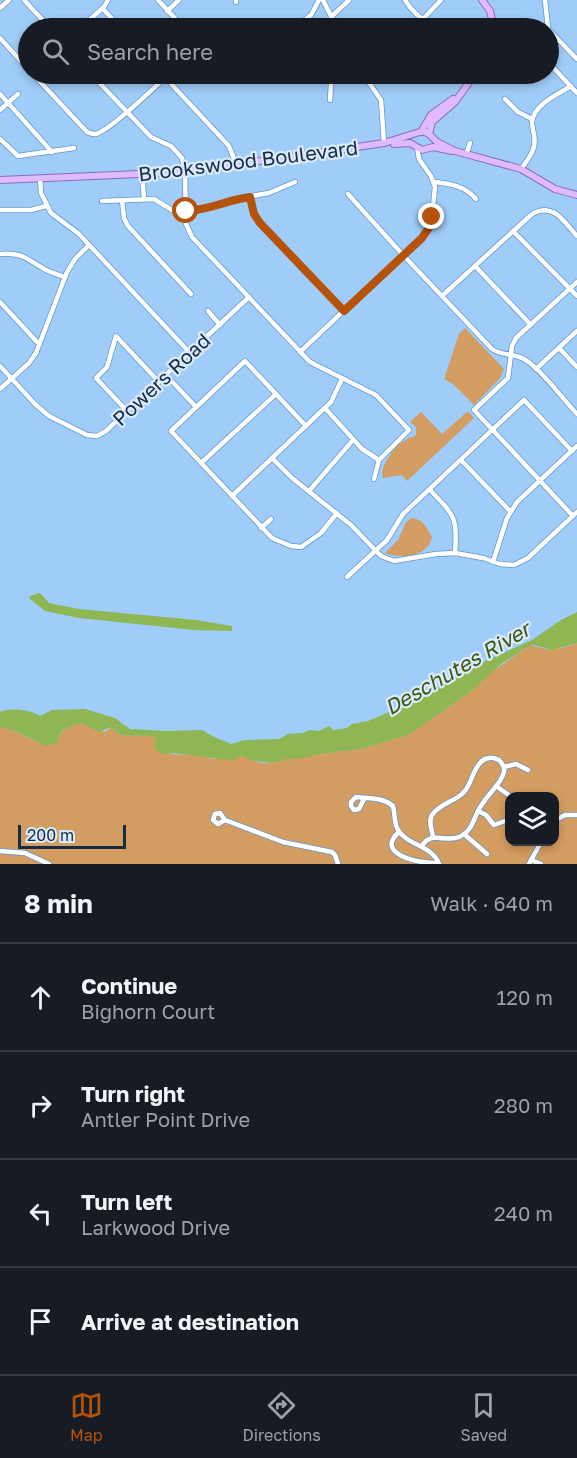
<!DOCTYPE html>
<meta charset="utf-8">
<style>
:root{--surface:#171b24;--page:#20242c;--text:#f1f3f6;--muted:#9ea1a6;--line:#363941;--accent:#b45309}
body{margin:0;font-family:"Golos Text",sans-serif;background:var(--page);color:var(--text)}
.controls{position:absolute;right:18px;bottom:18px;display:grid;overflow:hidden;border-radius:12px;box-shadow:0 3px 9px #0003}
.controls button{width:54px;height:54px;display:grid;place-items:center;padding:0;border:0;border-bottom:2px solid var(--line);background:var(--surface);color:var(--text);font:30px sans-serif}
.scale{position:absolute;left:18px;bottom:15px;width:108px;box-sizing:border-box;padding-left:6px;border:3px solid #152c42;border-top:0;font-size:16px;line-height:21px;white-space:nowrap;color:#152c42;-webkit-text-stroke:4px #d9eafb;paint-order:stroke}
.stop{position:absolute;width:18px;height:18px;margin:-14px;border:4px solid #b45309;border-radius:50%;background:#fff}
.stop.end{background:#b45309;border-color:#fff;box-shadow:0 2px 6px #0008}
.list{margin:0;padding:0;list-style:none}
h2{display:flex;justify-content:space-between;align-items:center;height:78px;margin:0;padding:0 24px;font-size:26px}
h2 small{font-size:20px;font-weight:400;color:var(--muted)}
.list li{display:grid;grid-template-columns:39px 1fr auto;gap:18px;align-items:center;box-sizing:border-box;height:108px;padding:0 24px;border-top:2px solid var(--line)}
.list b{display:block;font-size:22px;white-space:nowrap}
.list p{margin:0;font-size:20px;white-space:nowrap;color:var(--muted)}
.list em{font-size:20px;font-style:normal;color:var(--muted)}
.icon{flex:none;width:33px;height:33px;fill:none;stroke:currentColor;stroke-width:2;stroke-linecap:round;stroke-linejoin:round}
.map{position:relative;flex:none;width:577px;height:864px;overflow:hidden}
.search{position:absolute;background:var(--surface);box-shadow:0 3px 9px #0003;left:18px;right:18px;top:18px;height:66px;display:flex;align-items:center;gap:15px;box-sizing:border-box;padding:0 21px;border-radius:33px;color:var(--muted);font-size:22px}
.sheet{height:510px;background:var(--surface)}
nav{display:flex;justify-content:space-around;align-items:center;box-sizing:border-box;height:84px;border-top:2px solid var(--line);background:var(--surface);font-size:16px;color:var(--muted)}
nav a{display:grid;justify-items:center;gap:3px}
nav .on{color:var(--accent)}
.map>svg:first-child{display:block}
</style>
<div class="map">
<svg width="577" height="864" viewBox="0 0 577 864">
<rect width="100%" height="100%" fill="#9fccf8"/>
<!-- green -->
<g fill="#d39c60" fill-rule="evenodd">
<path d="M 465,328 L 504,369 L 500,378 L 474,405 L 453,384 L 444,379 L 459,334 Z"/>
<path d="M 468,411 L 474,418 L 407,481 L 402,475 L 383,478 C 379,466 396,444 407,439 C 410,437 414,437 416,435 L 416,427 L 410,422 L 421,412 L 442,434 Z"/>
<path d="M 412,518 C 423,519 427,528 432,537 C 428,557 401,559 385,553 L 398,540 L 406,522 Z"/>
<path d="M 577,643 L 577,864 L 0,864 L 0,727 L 15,731 L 37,742 L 57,743 C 61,726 67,729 80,723 L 94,729 L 105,732 L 111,727 L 120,735 L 149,736 L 156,738 L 170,754 L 197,755 L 213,759 L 240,756 L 261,763 L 272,763 L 286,759 L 292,759 L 320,754 L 360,749 L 408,735 L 469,693 L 490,673 L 529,646 C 536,645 539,648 545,649 C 556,650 566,647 577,643 ZM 510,796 L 554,796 L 554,842 L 510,842 Z"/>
</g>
<!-- water -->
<g fill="#8eb652">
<path d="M 40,593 L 49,603 L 79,609 L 196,620 L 232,626 L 232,631 L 194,630 L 79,618 L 45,611 L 29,598 L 30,596 Z"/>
<path d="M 577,612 L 577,643 L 552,650 L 534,645 L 529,646 L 501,664 L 469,693 L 408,735 L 360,749 L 320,754 L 299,759 L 286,759 L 272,763 L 254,761 L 240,756 L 234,760 L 226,760 L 175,753 L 163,754 L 155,749 L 156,738 L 149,736 L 120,735 L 111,727 L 99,732 L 81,723 C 67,729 61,725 57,743 L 46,746 L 15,731 L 0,727 L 0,712 C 9,707 32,710 40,716 L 52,710 L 85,709 L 115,718 L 130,729 L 166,731 L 202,730 L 212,736 L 231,744 L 245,740 L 279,739 L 288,734 L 303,733 L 309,730 L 319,731 L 329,726 L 333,730 L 347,728 L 352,724 L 368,721 L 415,701 L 470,668 L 532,640 L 561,620 Z"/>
</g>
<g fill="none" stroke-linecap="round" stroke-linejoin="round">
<defs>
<g id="minor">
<path d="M 24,0 L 50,28"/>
<path d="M 158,0 L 184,28"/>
<path d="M 236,0 L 236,2"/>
<path d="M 323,0 L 337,28"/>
<path d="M 405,0 C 410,9 421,20 431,23 C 440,25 448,21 455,28"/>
<path d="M 545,0 L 548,28"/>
<path d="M 0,8 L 9,0"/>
<path d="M 102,8 L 121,28"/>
<path d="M 167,11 L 179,0"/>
<path d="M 331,17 L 349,0"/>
<path d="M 423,19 L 441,0"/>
<path d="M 80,28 L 104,7 L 108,0"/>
<path d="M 295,28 L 311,15 L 319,0"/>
<path d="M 548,29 L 577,59"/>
<path d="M 0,38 L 28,69"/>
<path d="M 548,62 L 577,93"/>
<path d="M 33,74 L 87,132 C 91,134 92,134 96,134 C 111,130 156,86 169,74"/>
<path d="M 91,74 L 151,137 L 171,146 L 182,158 L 185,172 L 186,224 L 192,237 L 310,362 L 376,395 L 409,430 L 379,460 L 374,479"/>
<path d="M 162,74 L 229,146 L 236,164"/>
<path d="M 363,74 L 381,100 L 384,143"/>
<path d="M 0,94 L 52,152"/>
<path d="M 505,99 L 518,112 L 532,119"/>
<path d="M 330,100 L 331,84 L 340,74"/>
<path d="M 0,110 L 18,94"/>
<path d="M 0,139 L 18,156 L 74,148"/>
<path d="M 466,155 L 470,143"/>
<path d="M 521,169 C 529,158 537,149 534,135 C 533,130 532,125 532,121 C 535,104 558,94 571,86"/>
<path d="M 142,174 L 144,199"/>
<path d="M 40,178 L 41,193 L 51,213 L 79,234 L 190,353"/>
<path d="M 435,182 C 451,184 465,186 476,199"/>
<path d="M 348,194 L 403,255 L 492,349 C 502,356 513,353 524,359 C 540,368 563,399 577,414"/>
<path d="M 250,197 L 254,214 L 260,223 L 344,311"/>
<path d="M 122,200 L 124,218 L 128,226 L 191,294"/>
<path d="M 102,201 L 154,199 L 172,210 L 197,211 L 229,200 L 269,193 L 295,182"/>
<path d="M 0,210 L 31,210 L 46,206"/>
<path d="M 513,231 L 577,296"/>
<path d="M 0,254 C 23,252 28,260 46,270 C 52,273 59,275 65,277"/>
<path d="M 475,266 L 531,325"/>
<path d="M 442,296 L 532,214 C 554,202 563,221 577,236"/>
<path d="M 0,302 L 39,344"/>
<path d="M 208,311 L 220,325"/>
<path d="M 559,348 L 577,367"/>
<path d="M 300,352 L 427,232 L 432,217 L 435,187 L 431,176 L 419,159 L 417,147"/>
<path d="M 0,366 L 35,404 L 49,416 L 87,435 L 97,436 L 106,431 L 127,411 L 249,297"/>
<path d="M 536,369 L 577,331"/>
<path d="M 166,375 L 196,407"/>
<path d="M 0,389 L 29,363 L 36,353 L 67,272 L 75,259 L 89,245"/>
<path d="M 325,408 L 362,449 L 379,460"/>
<path d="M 127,411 L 96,378 L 107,367 L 116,336 L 159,382"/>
<path d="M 306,426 L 245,361 L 171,431 L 272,538 L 291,546 L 301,547 L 321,533 L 337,513"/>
<path d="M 272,458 L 292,478 L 351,525 L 381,556 L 394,561 L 436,554 L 455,553 L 483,558 L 500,564 L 514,565 L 528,558 L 577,512"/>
<path d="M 461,460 L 510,511"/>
<path d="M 201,463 L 276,394"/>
<path d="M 430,490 C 454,515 458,517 455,553"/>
<path d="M 309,491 L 353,440"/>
<path d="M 232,496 L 331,402 L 342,379"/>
<path d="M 573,516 L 474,410 L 508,378 L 512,346 L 516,338 L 577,282"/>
<path d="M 261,528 L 271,519"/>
<path d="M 493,562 L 507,518 L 517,502 L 577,446"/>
<path d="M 347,577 L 387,540 L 403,514 L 524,400 L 572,451"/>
<path d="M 504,767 L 516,764 L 528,770"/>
<path d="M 496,786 L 510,796"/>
<path d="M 364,799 L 359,809 L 354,810 L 351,806 L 351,802 L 356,797 C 369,799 383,797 393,806 C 395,814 394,823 398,830 C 408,846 432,845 439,864"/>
<path d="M 478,811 L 486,815 L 494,825 L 505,821"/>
<path d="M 225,820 L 218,824 L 213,820 L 215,814 L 220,813 L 225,820 L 283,842 L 332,852 L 335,855 L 338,864"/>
<path d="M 554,821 L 565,815 L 577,815"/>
<path d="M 399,832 C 373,855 422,864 438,863"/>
<path d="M 464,834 L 487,854"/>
<path d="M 422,846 C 431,830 446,843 459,837 C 464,835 467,832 470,828 C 475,820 477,810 483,803 C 489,793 501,784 504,772 C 505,767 503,764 499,760 C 493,757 487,757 482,761 C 472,769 472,785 463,793 C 454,802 439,804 432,815 C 428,821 432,830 433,837"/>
<path d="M 0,851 L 25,853 L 49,864"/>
<path d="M 531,860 L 541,864"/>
<path d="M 529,864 L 541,842"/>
</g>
<g id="major">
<path d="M 482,0 L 490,11 L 494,28"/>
<path d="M 421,132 L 431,115 L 453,99"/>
<path d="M 429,134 L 432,122 L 455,102 L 475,74"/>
<path d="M 394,144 L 410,143 L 422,150 L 433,147 L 452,151"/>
<path d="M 0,180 L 185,172 L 384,143 L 423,131 L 429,134 L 437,142 L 455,151 L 521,169 L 555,189 L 577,195"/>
</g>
</defs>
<!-- minor casing -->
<use href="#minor" stroke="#5f97cb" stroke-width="6"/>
<!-- major casing -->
<use href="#major" stroke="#8b6bbc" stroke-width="8"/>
<!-- minor -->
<use href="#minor" stroke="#fff" stroke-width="4.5"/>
<!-- major -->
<use href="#major" stroke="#dfbbfe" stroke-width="6"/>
</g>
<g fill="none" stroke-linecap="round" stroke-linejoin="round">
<!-- route -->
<path stroke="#b45309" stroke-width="8" d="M 186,211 C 209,210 228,200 250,197 L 254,214 L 260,223 L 344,311 L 422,238 L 430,226 L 432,217"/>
</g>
<g text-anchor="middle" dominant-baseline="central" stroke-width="4.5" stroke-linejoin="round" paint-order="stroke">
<!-- street labels -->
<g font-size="20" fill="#152c42" stroke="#d9eafb">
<text transform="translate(248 160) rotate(-7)">Brookswood Boulevard</text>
<text transform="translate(161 379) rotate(-43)">Powers Road</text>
</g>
<!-- water labels -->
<g font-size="21" font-style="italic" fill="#3e5710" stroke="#d9eafb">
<text transform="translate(457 668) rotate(-30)">Deschutes River</text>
</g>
</g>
</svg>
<div class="controls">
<button><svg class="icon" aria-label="layers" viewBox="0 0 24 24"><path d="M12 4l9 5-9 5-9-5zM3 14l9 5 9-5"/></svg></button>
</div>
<div class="scale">200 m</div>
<div class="stop" style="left:186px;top:211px"></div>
<div class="stop end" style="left:432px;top:217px"></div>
<div class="search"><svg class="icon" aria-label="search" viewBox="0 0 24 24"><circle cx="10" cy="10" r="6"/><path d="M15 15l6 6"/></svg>Search here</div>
</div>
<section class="sheet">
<h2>8 min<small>Walk · 640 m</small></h2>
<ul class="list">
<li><svg class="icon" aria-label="ahead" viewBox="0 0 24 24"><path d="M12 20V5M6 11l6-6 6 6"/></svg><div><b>Continue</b><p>Bighorn Court</p></div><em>120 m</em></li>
<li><svg class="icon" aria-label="right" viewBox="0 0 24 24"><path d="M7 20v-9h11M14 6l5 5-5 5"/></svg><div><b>Turn right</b><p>Antler Point Drive</p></div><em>280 m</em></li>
<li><svg class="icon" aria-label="left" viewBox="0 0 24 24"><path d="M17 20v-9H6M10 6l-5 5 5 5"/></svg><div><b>Turn left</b><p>Larkwood Drive</p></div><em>240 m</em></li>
<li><svg class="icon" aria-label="arrive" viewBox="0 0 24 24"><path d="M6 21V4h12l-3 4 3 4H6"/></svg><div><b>Arrive at destination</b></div></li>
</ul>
</section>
<nav>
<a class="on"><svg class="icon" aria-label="map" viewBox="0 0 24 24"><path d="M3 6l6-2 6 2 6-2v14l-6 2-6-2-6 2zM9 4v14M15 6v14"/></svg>Map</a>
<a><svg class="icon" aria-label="directions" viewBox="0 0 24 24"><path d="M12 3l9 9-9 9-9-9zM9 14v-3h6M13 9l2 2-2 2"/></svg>Directions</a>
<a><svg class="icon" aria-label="saved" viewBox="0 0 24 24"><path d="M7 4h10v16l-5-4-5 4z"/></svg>Saved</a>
</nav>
